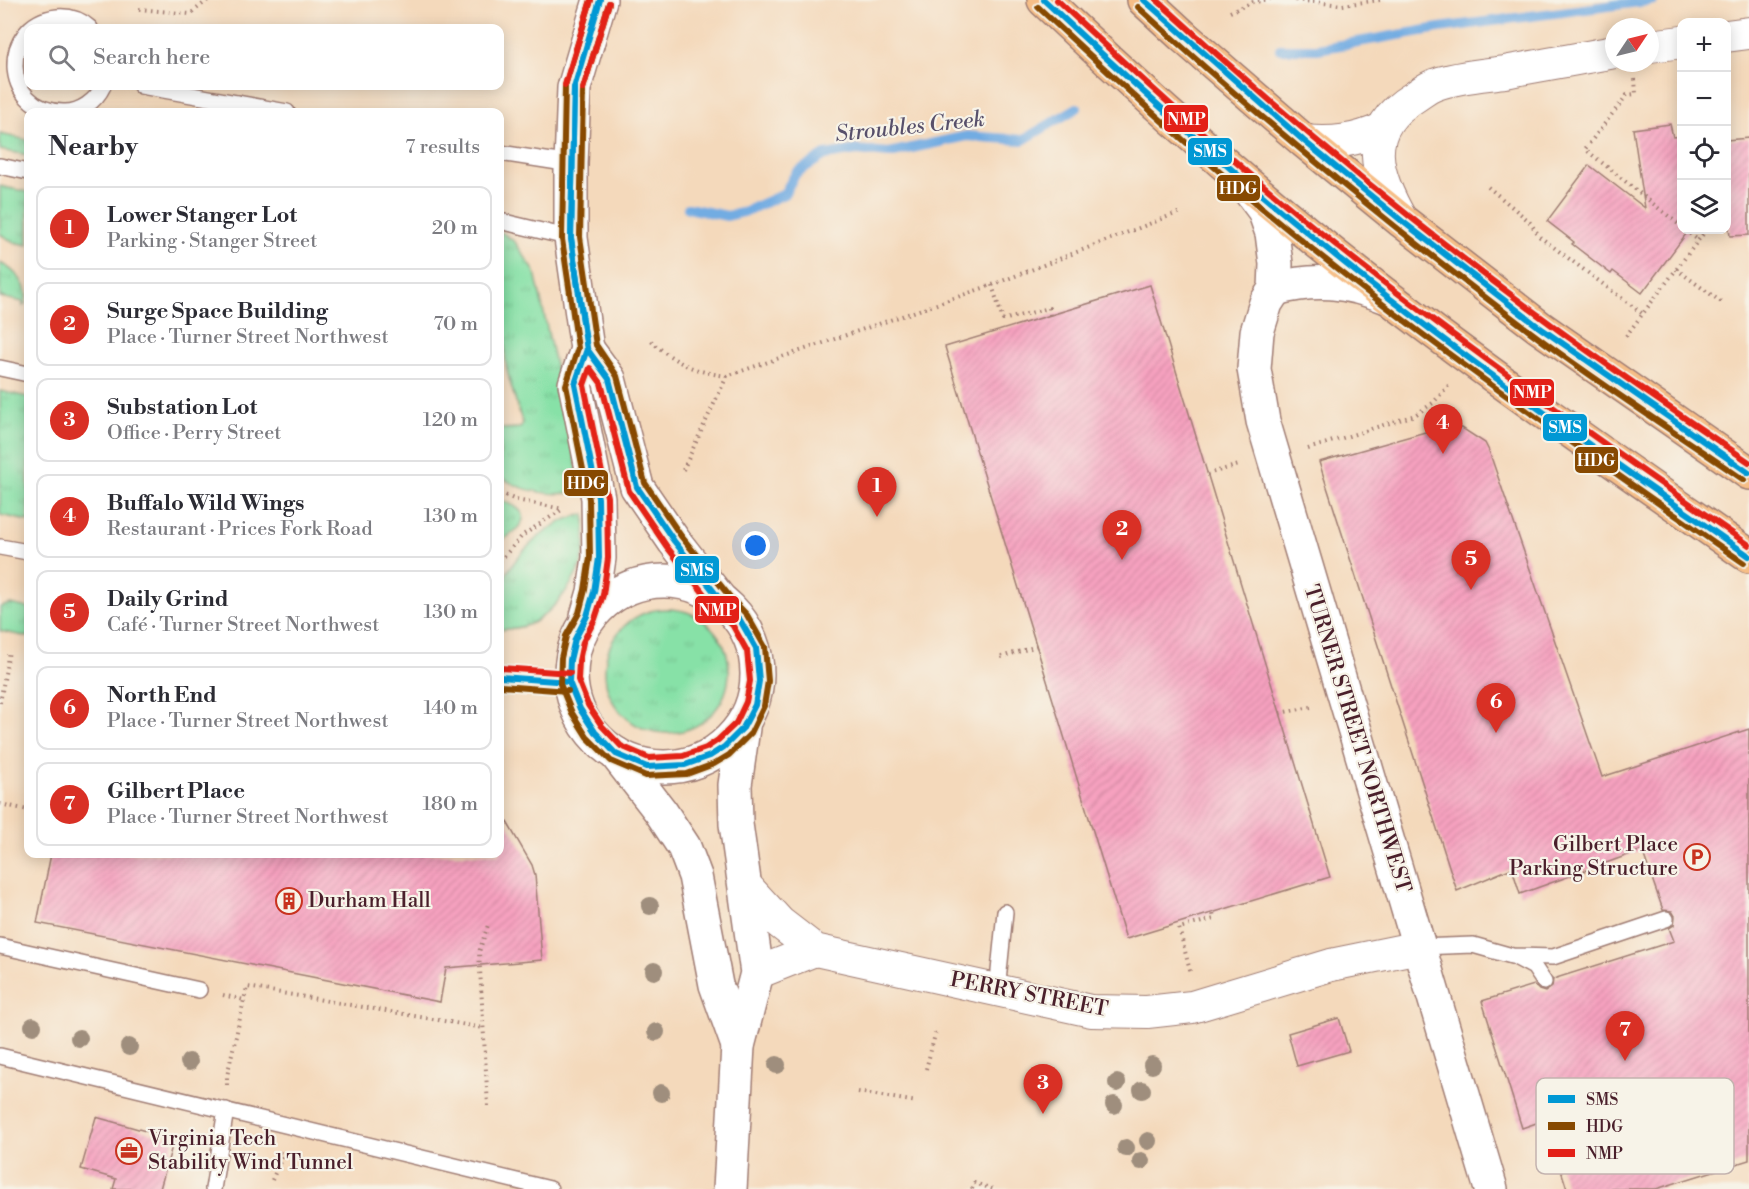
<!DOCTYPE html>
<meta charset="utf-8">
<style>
:root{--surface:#fff;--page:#f2f2f3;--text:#2b2b33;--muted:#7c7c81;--line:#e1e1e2;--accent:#d93025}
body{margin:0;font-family:"Libre Bodoni",serif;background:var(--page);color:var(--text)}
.controls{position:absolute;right:18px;top:18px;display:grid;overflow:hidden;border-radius:12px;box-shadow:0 3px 15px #0003}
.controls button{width:54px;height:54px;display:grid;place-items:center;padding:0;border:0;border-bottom:2px solid var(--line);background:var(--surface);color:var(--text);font:30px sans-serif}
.compass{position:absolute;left:1605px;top:18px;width:54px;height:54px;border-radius:50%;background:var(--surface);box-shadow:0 3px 15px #0003;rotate:55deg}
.you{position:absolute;left:756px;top:546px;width:21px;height:21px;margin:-15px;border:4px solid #fff;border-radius:50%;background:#1a73e8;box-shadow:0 0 0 9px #1a73e833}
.badge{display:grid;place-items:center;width:39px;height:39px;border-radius:50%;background:var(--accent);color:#fff;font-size:20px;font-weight:700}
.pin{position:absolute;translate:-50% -50px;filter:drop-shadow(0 2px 3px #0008)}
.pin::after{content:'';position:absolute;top:32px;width:21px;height:18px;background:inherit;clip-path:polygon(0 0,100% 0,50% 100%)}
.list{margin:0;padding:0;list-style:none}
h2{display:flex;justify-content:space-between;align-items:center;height:78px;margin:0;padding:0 24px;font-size:26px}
h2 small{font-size:20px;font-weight:400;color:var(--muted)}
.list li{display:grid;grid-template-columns:39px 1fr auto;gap:18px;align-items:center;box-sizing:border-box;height:84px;margin:0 12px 12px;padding:0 12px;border:2px solid var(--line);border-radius:12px}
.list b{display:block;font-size:22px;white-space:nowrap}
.list p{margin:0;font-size:20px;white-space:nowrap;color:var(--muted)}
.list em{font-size:20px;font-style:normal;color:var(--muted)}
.icon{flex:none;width:33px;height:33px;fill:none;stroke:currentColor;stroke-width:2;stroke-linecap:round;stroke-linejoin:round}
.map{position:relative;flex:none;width:1749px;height:1189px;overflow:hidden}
.search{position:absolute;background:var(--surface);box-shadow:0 3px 15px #0003;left:24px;top:24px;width:480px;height:66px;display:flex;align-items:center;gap:15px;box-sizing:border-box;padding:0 21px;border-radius:12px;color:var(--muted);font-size:22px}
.panel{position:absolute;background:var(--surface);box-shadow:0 3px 15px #0003;left:24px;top:108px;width:480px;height:750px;border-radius:12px}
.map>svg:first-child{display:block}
</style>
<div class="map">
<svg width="1749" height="1189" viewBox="0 0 1749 1189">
<defs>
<pattern id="grass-tufts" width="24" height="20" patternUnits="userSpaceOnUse" patternTransform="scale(1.5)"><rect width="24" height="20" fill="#87e1a7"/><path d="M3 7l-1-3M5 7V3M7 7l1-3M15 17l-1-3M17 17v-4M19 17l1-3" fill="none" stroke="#76c190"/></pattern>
<pattern id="building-hatch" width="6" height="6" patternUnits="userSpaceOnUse" patternTransform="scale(1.5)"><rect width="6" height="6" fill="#f6a1bf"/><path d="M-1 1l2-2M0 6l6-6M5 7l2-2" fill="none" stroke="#d48aa4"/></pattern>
</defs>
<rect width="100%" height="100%" fill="#f7f3e8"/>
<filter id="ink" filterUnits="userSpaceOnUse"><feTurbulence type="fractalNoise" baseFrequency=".0167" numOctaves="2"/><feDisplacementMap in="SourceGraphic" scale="12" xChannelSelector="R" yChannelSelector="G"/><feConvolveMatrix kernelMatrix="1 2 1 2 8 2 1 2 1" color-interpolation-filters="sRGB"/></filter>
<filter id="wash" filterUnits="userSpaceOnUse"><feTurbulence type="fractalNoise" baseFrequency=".008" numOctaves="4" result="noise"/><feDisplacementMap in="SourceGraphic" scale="24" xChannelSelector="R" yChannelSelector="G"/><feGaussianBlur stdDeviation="1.35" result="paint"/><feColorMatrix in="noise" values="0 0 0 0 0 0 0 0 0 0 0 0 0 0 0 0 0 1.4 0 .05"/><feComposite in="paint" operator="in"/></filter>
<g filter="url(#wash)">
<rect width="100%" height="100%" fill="#f4d9bb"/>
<!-- grass -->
<g fill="url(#grass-tufts)" stroke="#688069" stroke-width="1.5">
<path d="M 0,134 L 28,140 L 28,155 L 0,150 Z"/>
<path d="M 0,186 L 28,192 L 28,245 L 13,242 L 0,234 Z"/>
<path d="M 500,231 L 515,242 L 535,272 L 582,491 C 555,497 522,493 500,476 L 500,429 L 520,428 L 523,424 C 517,406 511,388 507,370 C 503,355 508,337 500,324 Z"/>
<path d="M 0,263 C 15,270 31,286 25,304 L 23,306 L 23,302 L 0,297 Z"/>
<path d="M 0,391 L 28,397 L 28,521 L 0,515 Z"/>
<path d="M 500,500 C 532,511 529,522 503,540 L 500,540 Z"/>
<path d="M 585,514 C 585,526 586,540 584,552 C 580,578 552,615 528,625 C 519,628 509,629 500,630 C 500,617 496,599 500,588 C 509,561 535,537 559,523 C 567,518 577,516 585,514 Z"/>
<path d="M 10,604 L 28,608 L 28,637 L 0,631 L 0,607 Z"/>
<circle cx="667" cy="671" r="62"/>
</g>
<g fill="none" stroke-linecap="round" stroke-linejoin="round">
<!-- stream -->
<g stroke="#72ace2" stroke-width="10">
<path d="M 1280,49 L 1317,49 L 1439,28 L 1654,0"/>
<path d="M 688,208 L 727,216 L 744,212 L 784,194 L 796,173 L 825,155 L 857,150 L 889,153 L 967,136 L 1023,140 L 1077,108"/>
</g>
</g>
<g id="blocks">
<!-- building -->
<g fill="url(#building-hatch)">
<path d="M 1670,124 L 1673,137 L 1682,136 L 1682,230 L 1689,230 L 1642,293 L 1613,271 L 1611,274 L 1572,244 L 1574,242 L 1547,221 L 1589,165 L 1645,208 L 1633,129 Z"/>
<path d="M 1749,138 L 1749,235 L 1730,236 L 1726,207 L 1726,140 Z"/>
<path d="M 1150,285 L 1330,877 L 1126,939 L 945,347 Z"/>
<path d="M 1443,427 L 1462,428 L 1485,443 L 1489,451 L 1602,777 L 1749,729 L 1749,1160 L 1656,1189 L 1567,1189 L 1545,1120 L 1522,1128 L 1482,1001 L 1534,985 L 1539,990 L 1545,992 L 1552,987 L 1553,979 L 1674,941 L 1669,928 L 1674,925 L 1675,916 L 1672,911 L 1663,910 L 1642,850 L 1520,894 L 1512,868 L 1457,891 L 1319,462 Z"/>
<path d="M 500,810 L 532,865 L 535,875 L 542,960 L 446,968 L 440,1002 L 37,923 L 51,854 L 500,854 Z"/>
<path d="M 1339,1018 L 1349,1051 L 1297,1066 L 1288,1033 Z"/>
<path d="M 96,1117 L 174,1139 L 160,1189 L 113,1189 L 116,1179 L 81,1169 Z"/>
</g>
</g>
</g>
<g filter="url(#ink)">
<use href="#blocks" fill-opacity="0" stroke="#9f7c73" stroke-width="1.5"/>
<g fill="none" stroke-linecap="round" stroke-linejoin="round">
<defs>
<g id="service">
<path d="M 90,28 C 81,20 69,16 57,17 C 0,23 0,111 63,112 C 80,113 96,101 103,86"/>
<path d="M 141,86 L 287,112"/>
<path d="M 219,112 L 238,103"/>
<path d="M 500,153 L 571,164"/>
<path d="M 0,166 L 28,172"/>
<path d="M 500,221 L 571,238"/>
<path d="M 0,368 L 28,374"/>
<path d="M 0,547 L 28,552"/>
<path d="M 500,677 L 569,682"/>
<path d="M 0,946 L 199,990"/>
<path d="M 1419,947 L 1473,945 L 1512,956 L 1553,957 L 1666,919"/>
<path d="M 1517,958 L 1534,967 L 1544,982"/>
<path d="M 997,991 L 1005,912"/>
<path d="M 0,1056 L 550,1189"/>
<path d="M 213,1189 L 226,1110"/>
</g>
<g id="minor">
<path d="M 1726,36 L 1749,33"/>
<path d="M 1650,46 L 1682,42"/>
<path d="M 1304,141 C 1333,144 1355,141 1382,129"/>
<path d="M 1402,221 C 1376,176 1360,130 1413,98 C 1421,93 1429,86 1437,84 C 1457,77 1484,75 1505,72 C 1541,65 1578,59 1614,52"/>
<path d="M 745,885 L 780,923 L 815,950 L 1091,1011 L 1147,1012 L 1192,1007 L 1331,965 L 1419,947"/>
<path d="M 757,973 L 815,950"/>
</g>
<g id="tertiary">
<path d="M 1246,186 L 1264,210 L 1272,233 L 1276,264 L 1275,289 L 1266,303 L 1257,332 L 1254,369 L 1263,421 L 1491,1189"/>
<path d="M 1275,289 C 1315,278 1348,281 1387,297"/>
<path d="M 587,349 L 609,379 L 637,487 L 674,541 L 718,597"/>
<circle cx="664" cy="674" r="93"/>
<path d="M 587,616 L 594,592 L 599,558 L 598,498 L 575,384 L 587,349 L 571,238 L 571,164 L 574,88 L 600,0"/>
<path d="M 616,754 L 661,812 L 684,847 L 695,876 L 716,985 L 738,1046"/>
<path d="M 730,1189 L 738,1046 L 757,973 L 736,824 L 735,785 L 743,728"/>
</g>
<g id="primary">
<path d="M 1044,0 C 1146,97 1251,191 1362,277 C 1488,375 1619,465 1749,556"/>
<path d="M 1144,0 L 1184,37 L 1304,141 L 1402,221 L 1539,327 L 1749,473"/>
</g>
</defs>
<!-- service casing -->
<use href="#service" stroke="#9f7c73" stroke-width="18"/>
<!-- minor casing -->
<use href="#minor" stroke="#9f7c73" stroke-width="34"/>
<!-- tertiary casing -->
<use href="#tertiary" stroke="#9f7c73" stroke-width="36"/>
<!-- primary casing -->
<use href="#primary" stroke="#9f7c73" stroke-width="36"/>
<!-- path -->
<g stroke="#9f7c73" stroke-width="4" stroke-dasharray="1.5 4.5" stroke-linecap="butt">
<path d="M 1295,0 L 1342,5 L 1380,0"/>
<path d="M 139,9 L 190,14 L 208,0"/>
<path d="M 1230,12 L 1253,2 L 1270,0"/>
<path d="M 1635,79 L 1636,94 L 1627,95 L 1585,149 L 1682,227"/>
<path d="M 1488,187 L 1529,221 L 1540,237 L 1643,314"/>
<path d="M 1685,230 L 1698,240"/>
<path d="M 1676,269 L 1724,304"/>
<path d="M 992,285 L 1003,320 L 1049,308 L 1050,315"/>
<path d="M 1626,336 L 1706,230"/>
<path d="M 651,341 C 676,363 694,372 727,376 L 992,285 L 1180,212"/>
<path d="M 1308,449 L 1415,415 L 1433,403 L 1449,385"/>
<path d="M 683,470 L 727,376"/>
<path d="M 1207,474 L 1239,465"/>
<path d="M 500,493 L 516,500 L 563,509"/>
<path d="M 500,561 L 523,535 L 563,509"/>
<path d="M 1001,657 L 1037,646"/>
<path d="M 0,703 L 9,651"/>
<path d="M 1280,713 L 1311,707"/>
<path d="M 0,804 L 28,810"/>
<path d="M 1190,971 L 1179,928 L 1214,919 L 1213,913"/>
<path d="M 223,995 L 244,1000"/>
<path d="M 926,1069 L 936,1031"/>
<path d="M 227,1085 L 227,1076 L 247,987 L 484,1028"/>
<path d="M 858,1092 L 917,1102"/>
<path d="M 488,1106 L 479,952 L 489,922"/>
<path d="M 272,1180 L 283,1155 L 279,1152"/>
<path d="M 972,1189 L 974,1183 L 993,1189"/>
</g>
<!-- service -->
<use href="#service" stroke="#fff" stroke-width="15"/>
<!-- minor -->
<use href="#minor" stroke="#fff" stroke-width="32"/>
<!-- tertiary -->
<use href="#tertiary" stroke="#fff" stroke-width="33"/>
<!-- primary -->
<use href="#primary" stroke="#f6be87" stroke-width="33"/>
<defs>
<g id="bus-1">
<path d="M 1044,0 C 1133,84 1224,166 1320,243 C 1457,355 1604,455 1749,556"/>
<path d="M 1144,0 L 1304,141 L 1402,221 L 1539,327 L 1749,473"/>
<path d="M 574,88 L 600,0"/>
<path d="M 571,238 L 587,349"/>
<path d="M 571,238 L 587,349"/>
<path d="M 571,238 L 574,88"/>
<path d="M 571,238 L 574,88"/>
<path d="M 587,349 L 609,379 L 637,487 L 674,541 L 723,603 L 740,620 L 756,648 L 759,681 L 755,705 L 743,728 L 724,747 L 710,756 L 685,765 L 647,767 L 616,754 L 595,732 L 580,709 L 569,682 L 570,660 L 575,639 L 587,616 L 594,592 L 599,558 L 598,498 L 575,384 Z"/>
<path d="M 500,677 L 569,682"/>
</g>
<g id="bus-2">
<path d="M 1038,7 C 1128,91 1219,175 1316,252 C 1454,362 1599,462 1744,563"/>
<path d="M 1138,7 C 1263,122 1396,230 1532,333 C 1601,385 1673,431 1744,480"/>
<path d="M 565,86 L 591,0"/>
<path d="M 562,238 L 565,87"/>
<path d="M 562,239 L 578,348 L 566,385 L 589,499 L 590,557 L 585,590 L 579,613 L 566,636 L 561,658 L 560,684 L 572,713 L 587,737 L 611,761 L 646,776 L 687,774 L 714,764 L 729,755 L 751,733 L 764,706 L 768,681 L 765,647 L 747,615 L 730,597 L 681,536 L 645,483 L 617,376 L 596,345 L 580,237 L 583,89 L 609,3"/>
<path d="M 500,686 L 568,691"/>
</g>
<g id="bus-3">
<path d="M 1057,0 C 1144,82 1233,163 1326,237 C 1462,346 1606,445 1749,545"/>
<path d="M 1157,0 C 1280,113 1410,221 1545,320 C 1611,369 1681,415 1749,462"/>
<path d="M 565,85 L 591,0"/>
<path d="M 583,89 L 609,3"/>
<path d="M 590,368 L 601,383 L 629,491 L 667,547 L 716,609 L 733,626 L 747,651 L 750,681 L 746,702 L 736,723 L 718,740 L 706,748 L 683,756 L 649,758 L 621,746 L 602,726 L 588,705 L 578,680 L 579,661 L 583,642 L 595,619 L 603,595 L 608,558 L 607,497 L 584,385 Z"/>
<path d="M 501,668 L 570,673"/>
</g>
</defs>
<!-- bus-1 casing -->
<use href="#bus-1" stroke="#f7f3e8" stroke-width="10"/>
<!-- bus-2 casing -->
<use href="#bus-2" stroke="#f7f3e8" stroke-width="10"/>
<!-- bus-3 casing -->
<use href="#bus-3" stroke="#f7f3e8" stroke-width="10"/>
<!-- bus-1 -->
<use href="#bus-1" stroke="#0098d4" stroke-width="6"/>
<!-- bus-2 -->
<use href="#bus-2" stroke="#874901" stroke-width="6"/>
<!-- bus-3 -->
<use href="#bus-3" stroke="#e32017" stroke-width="6"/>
</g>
<!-- trees -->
<g fill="#9f8e7d">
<circle cx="650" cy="906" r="9"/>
<circle cx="654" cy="971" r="9"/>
<circle cx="33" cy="1026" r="9"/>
<circle cx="656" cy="1032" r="9"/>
<circle cx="79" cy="1038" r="9"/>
<circle cx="129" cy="1047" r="9"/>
<circle cx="189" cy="1062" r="9"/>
<circle cx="777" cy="1065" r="9"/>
<circle cx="1152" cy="1065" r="9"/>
<circle cx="1117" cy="1083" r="9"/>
<circle cx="1142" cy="1090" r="9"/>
<circle cx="661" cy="1093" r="9"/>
<circle cx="1114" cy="1105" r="9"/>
<circle cx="1148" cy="1141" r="9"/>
<circle cx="1126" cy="1148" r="9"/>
<circle cx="1141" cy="1161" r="9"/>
</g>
</g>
<!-- icons -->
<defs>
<symbol id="parking-ring" viewBox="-11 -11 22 22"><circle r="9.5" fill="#f7f3e8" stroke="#c8321e" stroke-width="1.5"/><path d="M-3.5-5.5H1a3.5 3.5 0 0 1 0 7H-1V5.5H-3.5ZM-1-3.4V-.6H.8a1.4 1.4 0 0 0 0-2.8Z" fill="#c8321e"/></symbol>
<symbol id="building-ring" viewBox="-11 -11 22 22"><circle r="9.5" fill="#f7f3e8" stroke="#c8321e" stroke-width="1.5"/><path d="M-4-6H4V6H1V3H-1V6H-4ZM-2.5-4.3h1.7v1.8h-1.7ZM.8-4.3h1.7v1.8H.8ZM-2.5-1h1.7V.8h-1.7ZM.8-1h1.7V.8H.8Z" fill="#c8321e"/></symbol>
<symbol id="office-ring" viewBox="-11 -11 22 22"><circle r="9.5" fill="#f7f3e8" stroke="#c8321e" stroke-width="1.5"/><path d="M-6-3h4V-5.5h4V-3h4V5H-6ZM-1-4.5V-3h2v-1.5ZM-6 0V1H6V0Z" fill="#c8321e"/></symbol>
</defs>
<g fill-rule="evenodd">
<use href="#parking-ring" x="1682" y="842" width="30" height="30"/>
<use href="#building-ring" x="274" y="886" width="30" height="30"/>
<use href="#office-ring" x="114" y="1136" width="30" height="30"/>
</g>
<g text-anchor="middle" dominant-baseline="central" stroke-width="4.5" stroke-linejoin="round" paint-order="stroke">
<!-- street labels -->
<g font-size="21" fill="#4a1f2b" stroke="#f7f3e8">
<text transform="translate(1357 739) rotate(73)">TURNER STREET NORTHWEST</text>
<text transform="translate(1029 995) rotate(11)">PERRY STREET</text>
</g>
<!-- poi labels -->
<g font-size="21" fill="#4a1f2b" stroke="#f7f3e8" text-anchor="start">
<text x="1678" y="845" text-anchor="end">Gilbert Place<tspan x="1678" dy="24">Parking Structure</tspan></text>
<text x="308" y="901">Durham Hall</text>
<text x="148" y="1139">Virginia Tech<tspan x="148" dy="24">Stability Wind Tunnel</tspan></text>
</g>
<!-- water labels -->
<g font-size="22" font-style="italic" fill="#58506b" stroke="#f7f3e8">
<text transform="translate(910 127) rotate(-6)">Stroubles Creek</text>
</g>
</g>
<!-- legend -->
<rect x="1536" y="1078" width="198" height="96" rx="9" fill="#f7f3e8" stroke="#c3b3af" stroke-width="1.5"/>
<rect x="1548" y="1095" width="27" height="8" fill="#0098d4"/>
<rect x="1548" y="1122" width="27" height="8" fill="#874901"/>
<rect x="1548" y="1149" width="27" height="8" fill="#e32017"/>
<g font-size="16" fill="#4a1f2b">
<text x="1586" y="1105">SMS</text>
<text x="1586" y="1132">HDG</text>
<text x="1586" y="1159">NMP</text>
</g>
<g stroke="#f7f3e8" stroke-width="2">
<rect x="1163" y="104" width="46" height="29" rx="6" fill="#e32017"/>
<rect x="1187" y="137" width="46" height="29" rx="6" fill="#0098d4"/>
<rect x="1216" y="174" width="45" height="28" rx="6" fill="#874901"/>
<rect x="1509" y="378" width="46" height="29" rx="6" fill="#e32017"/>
<rect x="1542" y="413" width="46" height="29" rx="6" fill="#0098d4"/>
<rect x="1574" y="446" width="45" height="28" rx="6" fill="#874901"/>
<rect x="563" y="469" width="46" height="28" rx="6" fill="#874901"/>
<rect x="674" y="555" width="46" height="29" rx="6" fill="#0098d4"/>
<rect x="694" y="595" width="46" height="29" rx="6" fill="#e32017"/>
</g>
<g font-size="16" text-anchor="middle" font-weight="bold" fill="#fff">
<text x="1186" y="125">NMP</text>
<text x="1210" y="157">SMS</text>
<text x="1238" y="194">HDG</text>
<text x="1532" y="398">NMP</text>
<text x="1565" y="433">SMS</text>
<text x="1596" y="466">HDG</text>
<text x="586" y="489">HDG</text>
<text x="697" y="576">SMS</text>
<text x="717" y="616">NMP</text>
</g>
</svg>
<div class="controls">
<button>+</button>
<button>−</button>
<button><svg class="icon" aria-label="locate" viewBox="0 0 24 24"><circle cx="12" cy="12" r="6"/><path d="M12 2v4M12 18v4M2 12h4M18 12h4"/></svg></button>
<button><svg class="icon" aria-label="layers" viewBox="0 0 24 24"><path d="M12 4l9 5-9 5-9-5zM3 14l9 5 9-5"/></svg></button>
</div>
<svg class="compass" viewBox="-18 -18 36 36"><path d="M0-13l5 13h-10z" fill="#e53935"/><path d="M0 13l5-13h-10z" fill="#7c7c81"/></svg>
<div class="you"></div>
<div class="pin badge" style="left:877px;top:517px">1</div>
<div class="pin badge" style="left:1122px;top:560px">2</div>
<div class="pin badge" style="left:1043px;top:1114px">3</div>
<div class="pin badge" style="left:1443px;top:454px">4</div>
<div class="pin badge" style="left:1471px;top:590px">5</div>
<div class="pin badge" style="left:1496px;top:733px">6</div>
<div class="pin badge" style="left:1625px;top:1061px">7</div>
<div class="search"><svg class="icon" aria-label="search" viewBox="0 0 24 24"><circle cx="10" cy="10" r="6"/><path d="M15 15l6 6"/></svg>Search here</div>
<section class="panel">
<h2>Nearby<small>7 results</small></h2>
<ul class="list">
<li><span class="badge">1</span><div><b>Lower Stanger Lot</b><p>Parking · Stanger Street</p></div><em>20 m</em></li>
<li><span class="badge">2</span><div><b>Surge Space Building</b><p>Place · Turner Street Northwest</p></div><em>70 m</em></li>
<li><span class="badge">3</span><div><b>Substation Lot</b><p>Office · Perry Street</p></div><em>120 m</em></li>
<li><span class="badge">4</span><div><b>Buffalo Wild Wings</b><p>Restaurant · Prices Fork Road</p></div><em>130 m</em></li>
<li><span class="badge">5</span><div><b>Daily Grind</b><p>Café · Turner Street Northwest</p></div><em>130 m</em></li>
<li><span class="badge">6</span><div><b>North End</b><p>Place · Turner Street Northwest</p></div><em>140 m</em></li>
<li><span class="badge">7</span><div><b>Gilbert Place</b><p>Place · Turner Street Northwest</p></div><em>180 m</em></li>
</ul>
</section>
</div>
